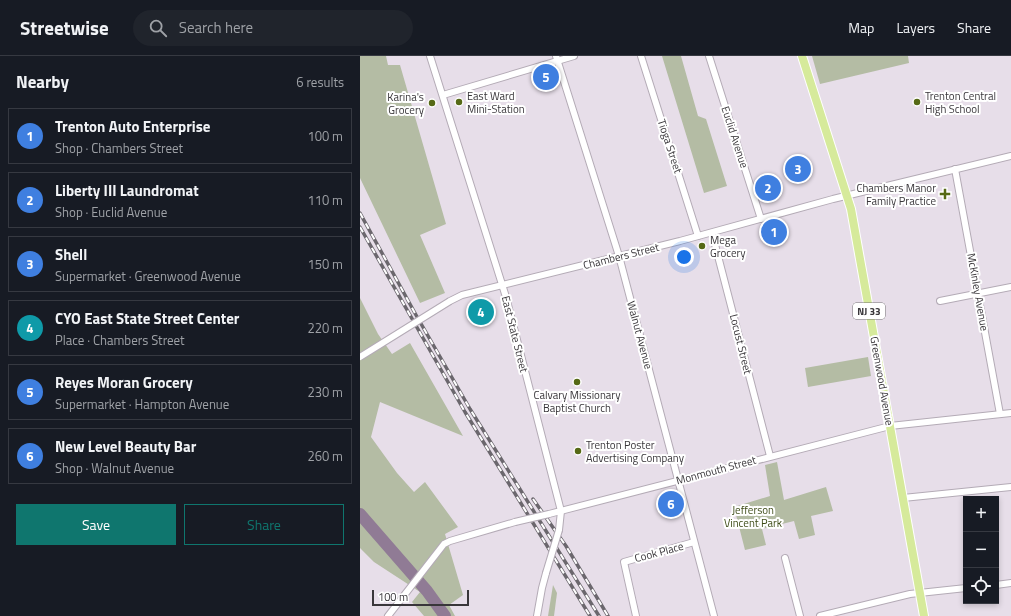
<!DOCTYPE html>
<meta charset="utf-8">
<style>
:root{--surface:#171b24;--page:#20242c;--text:#f1f3f6;--muted:#9ea1a6;--line:#363941;--accent:#0f766e}
body{margin:0;font-family:"Titillium Web",sans-serif;background:var(--page);color:var(--text)}
.controls{position:absolute;right:12px;bottom:12px;display:grid;overflow:hidden;border-radius:0px;box-shadow:0 2px 6px #0003}
.controls button{width:36px;height:36px;display:grid;place-items:center;padding:0;border:0;border-bottom:1px solid var(--line);background:var(--surface);color:var(--text);font:20px sans-serif}
.scale{position:absolute;left:12px;bottom:10px;width:97px;box-sizing:border-box;padding-left:4px;border:2px solid #39363a;border-top:0;font-size:11px;line-height:14px;white-space:nowrap;color:#39363a;-webkit-text-stroke:3px #fff;paint-order:stroke}
.you{position:absolute;left:324px;top:201px;width:14px;height:14px;margin:-10px;border:3px solid #fff;border-radius:50%;background:#1a73e8;box-shadow:0 0 0 6px #1a73e833}
.badge{display:grid;place-items:center;width:26px;height:26px;border-radius:50%;background:var(--accent);color:#fff;font-size:13px;font-weight:700}
.pin{position:absolute;translate:-50% -50%;border:2px solid #fff;box-shadow:0 1px 4px #0006}
.list{margin:0;padding:0;list-style:none}
h2{display:flex;justify-content:space-between;align-items:center;height:52px;margin:0;padding:0 16px;font-size:17px}
h2 small{font-size:13px;font-weight:400;color:var(--muted)}
.list li{display:grid;grid-template-columns:26px 1fr auto;gap:12px;align-items:center;box-sizing:border-box;height:56px;margin:0 8px 8px;padding:0 8px;border:1px solid var(--line);border-radius:0px}
.list b{display:block;font-size:15px;white-space:nowrap}
.list p{margin:0;font-size:13px;white-space:nowrap;color:var(--muted)}
.list em{font-size:13px;font-style:normal;color:var(--muted)}
.actions{display:flex;gap:8px;padding:12px 16px}
.actions a{flex:1;padding:9px 0;border:1px solid var(--accent);border-radius:0px;text-align:center;font-size:14px;color:var(--accent)}
.actions .main{background:var(--accent);color:#fff}
.icon{flex:none;width:22px;height:22px;fill:none;stroke:currentColor;stroke-width:2;stroke-linecap:round;stroke-linejoin:round}
.map{position:relative;flex:none;width:651px;height:560px;overflow:hidden}
header{display:flex;align-items:center;gap:24px;box-sizing:border-box;height:56px;padding:0 20px;background:var(--surface);border-bottom:1px solid var(--line)}
header strong{font-size:19px}
nav{display:flex;gap:22px;margin-inline-start:auto;font-size:14px}
.search{width:280px;height:36px;background:var(--page);display:flex;align-items:center;gap:10px;box-sizing:border-box;padding:0 14px;border-radius:22px;color:var(--muted);font-size:15px}
main{display:flex}
aside{flex:1;background:var(--surface)}
.map>svg:first-child{display:block}
</style>
<header>
<strong>Streetwise</strong>
<div class="search"><svg class="icon" aria-label="search" viewBox="0 0 24 24"><circle cx="10" cy="10" r="6"/><path d="M15 15l6 6"/></svg>Search here</div>
<nav><a>Map</a><a>Layers</a><a>Share</a></nav>
</header>
<main>
<aside>
<h2>Nearby<small>6 results</small></h2>
<ul class="list">
<li><span class="badge" style="background:#3f7fe0">1</span><div><b>Trenton Auto Enterprise</b><p>Shop · Chambers Street</p></div><em>100 m</em></li>
<li><span class="badge" style="background:#3f7fe0">2</span><div><b>Liberty III Laundromat</b><p>Shop · Euclid Avenue</p></div><em>110 m</em></li>
<li><span class="badge" style="background:#3f7fe0">3</span><div><b>Shell</b><p>Supermarket · Greenwood Avenue</p></div><em>150 m</em></li>
<li><span class="badge" style="background:#0f9aa8">4</span><div><b>CYO East State Street Center</b><p>Place · Chambers Street</p></div><em>220 m</em></li>
<li><span class="badge" style="background:#3f7fe0">5</span><div><b>Reyes Moran Grocery</b><p>Supermarket · Hampton Avenue</p></div><em>230 m</em></li>
<li><span class="badge" style="background:#3f7fe0">6</span><div><b>New Level Beauty Bar</b><p>Shop · Walnut Avenue</p></div><em>260 m</em></li>
</ul>
<div class="actions"><a class="main">Save</a><a>Share</a></div>
</aside>
<div class="map">
<svg width="651" height="560" viewBox="0 0 651 560">
<rect width="100%" height="100%" fill="#e7dee9"/>
<!-- green -->
<g fill="#b4bca4">
<path d="M 0,0 L 26,0 L 28,9 L 40,9 L 86,168 L 60,179 L 85,237 L 60,247 L 0,122 Z"/>
<path d="M 302,0 L 321,0 L 338,60 L 346,63 L 367,130 L 344,137 Z"/>
<path d="M 452,0 L 548,0 L 549,7 L 460,28 Z"/>
<path d="M 0,242 L 18,278 L 32,298 L 50,287 L 103,380 L 20,346 L 11,381 L 37,417 L 54,436 L 65,426 L 98,471 L 85,478 L 103,539 L 89,549 L 95,560 L 64,560 L 52,546 L 60,536 L 14,506 L 0,492 Z"/>
<path d="M 508,301 L 511,320 L 448,331 L 445,312 Z"/>
<path d="M 417,406 L 424,444 L 466,431 L 473,455 L 451,460 L 455,479 L 439,483 L 434,465 L 402,473 L 406,489 L 385,494 L 374,451 L 410,440 L 405,409 Z"/>
<path d="M 193,529 L 197,537 L 194,560 L 188,560 Z"/>
</g>
<g fill="none" stroke-linecap="round" stroke-linejoin="round">
<!-- river -->
<path stroke="#907b95" stroke-width="12" d="M 0,458 L 67,535 L 85,560"/>
<defs>
<g id="minor">
<path d="M 70,0 L 146,241 L 201,455 L 199,474"/>
<path d="M 196,0 L 259,200 L 354,560"/>
<path d="M 281,0 L 338,180"/>
<path d="M 349,0 L 401,163"/>
<path d="M 83,39 L 214,0"/>
<path d="M 595,113 L 640,358"/>
<path d="M 352,177 L 410,400"/>
<path d="M 90,245 L 102,239 L 320,185 L 473,143 L 651,100"/>
<path d="M 580,245 L 651,231"/>
<path d="M 543,442 L 651,431"/>
<path d="M 189,458 L 530,370 L 651,357"/>
<path d="M 425,502 L 440,560"/>
<path d="M 636,529 L 651,527"/>
<path d="M 28,560 L 84,488 L 90,485 L 155,466"/>
<path d="M 177,560 L 182,532 L 186,517"/>
<path d="M 276,560 L 264,506 L 334,486"/>
<path d="M 460,560 L 550,538 L 606,532"/>
</g>
<path id="major" d="M 442,0 L 491,153 L 564,560"/>
</defs>
<!-- minor casing -->
<use href="#minor" stroke="#b4abb6" stroke-width="8"/>
<!-- major casing -->
<use href="#major" stroke="#fff" stroke-width="10"/>
<!-- minor -->
<use href="#minor" stroke="#fff" stroke-width="6"/>
<!-- major -->
<use href="#major" stroke="#d6ea9b" stroke-width="8"/>
<defs>
<g id="rail">
<path d="M 0,157 L 56,259 L 110,353 L 239,560"/>
<path d="M 0,171 L 105,356 L 230,560"/>
<path d="M 173,443 L 206,490 L 248,560"/>
</g>
</defs>
<!-- rail casing -->
<use href="#rail" stroke="#6b676d" stroke-width="3.5"/>
<!-- rail -->
<use href="#rail" stroke="#fff" stroke-width="2" stroke-dasharray="6" stroke-linecap="butt"/>
<defs>
<g id="minor-bridge">
<path d="M 0,301 L 90,245"/>
<path d="M 155,466 L 189,458"/>
<path d="M 186,517 L 199,474"/>
</g>
</defs>
<!-- minor-bridge casing -->
<use href="#minor-bridge" stroke="#b4abb6" stroke-width="8" stroke-linecap="butt"/>
<!-- minor-bridge -->
<use href="#minor-bridge" stroke="#fff" stroke-width="6"/>
</g>
<!-- markers -->
<g fill="#566916" stroke="#fff" stroke-width="1.5">
<circle cx="99" cy="46" r="4"/>
<circle cx="557" cy="46" r="4"/>
<circle cx="72" cy="47" r="4"/>
<path d="M583 132h4v4h4v4h-4v4h-4v-4h-4v-4h4z"/>
<circle cx="342" cy="190" r="4"/>
<circle cx="217" cy="326" r="4"/>
<circle cx="218" cy="395" r="4"/>
</g>
<g text-anchor="middle" dominant-baseline="central" stroke-width="4" stroke-linejoin="round" paint-order="stroke">
<!-- shield labels -->
<rect fill="#fff" stroke="#747275" stroke-width="1" x="493" y="247" width="32" height="16" rx="3"/>
<g font-size="10" font-weight="bold" fill="#39363a">
<text x="509" y="255">NJ 33</text>
</g>
<!-- poi labels -->
<g font-size="11" fill="#39363a" stroke="#fff" text-anchor="start">
<text x="107" y="40">East Ward<tspan x="107" dy="13">Mini-Station</tspan></text>
<text x="565" y="40">Trenton Central<tspan x="565" dy="13">High School</tspan></text>
<text x="64" y="41" text-anchor="end">Karina's<tspan x="64" dy="13">Grocery</tspan></text>
<text x="576" y="132" text-anchor="end">Chambers Manor<tspan x="576" dy="13">Family Practice</tspan></text>
<text x="350" y="184">Mega<tspan x="350" dy="13">Grocery</tspan></text>
<text x="217" y="339" text-anchor="middle">Calvary Missionary<tspan x="217" dy="13">Baptist Church</tspan></text>
<text x="226" y="389">Trenton Poster<tspan x="226" dy="13">Advertising Company</tspan></text>
</g>
<!-- street labels -->
<g font-size="11" fill="#39363a" stroke="#fff">
<text transform="translate(375 81) rotate(72)">Euclid Avenue</text>
<text transform="translate(310 90) rotate(72)">Tioga Street</text>
<text transform="translate(261 200) rotate(-14)">Chambers Street</text>
<text transform="translate(618 236) rotate(80)">McKinley Avenue</text>
<text transform="translate(155 278) rotate(76)">East State Street</text>
<text transform="translate(280 279) rotate(75)">Walnut Avenue</text>
<text transform="translate(381 288) rotate(76)">Locust Street</text>
<text transform="translate(522 325) rotate(80)">Greenwood Avenue</text>
<text transform="translate(356 414) rotate(-15)">Monmouth Street</text>
<text transform="translate(299 496) rotate(-15)">Cook Place</text>
</g>
<!-- park labels -->
<g font-size="11" fill="#3d4b17" stroke="#fff">
<text x="393" y="454">Jefferson<tspan x="393" dy="13">Vincent Park</tspan></text>
</g>
</g>
</svg>
<div class="controls">
<button>+</button>
<button>−</button>
<button><svg class="icon" aria-label="locate" viewBox="0 0 24 24"><circle cx="12" cy="12" r="6"/><path d="M12 2v4M12 18v4M2 12h4M18 12h4"/></svg></button>
</div>
<div class="scale">100 m</div>
<div class="you"></div>
<div class="pin badge" style="left:414px;top:176px;background:#3f7fe0">1</div>
<div class="pin badge" style="left:408px;top:132px;background:#3f7fe0">2</div>
<div class="pin badge" style="left:438px;top:113px;background:#3f7fe0">3</div>
<div class="pin badge" style="left:121px;top:256px;background:#0f9aa8">4</div>
<div class="pin badge" style="left:186px;top:21px;background:#3f7fe0">5</div>
<div class="pin badge" style="left:311px;top:448px;background:#3f7fe0">6</div>
</div>
</main>
